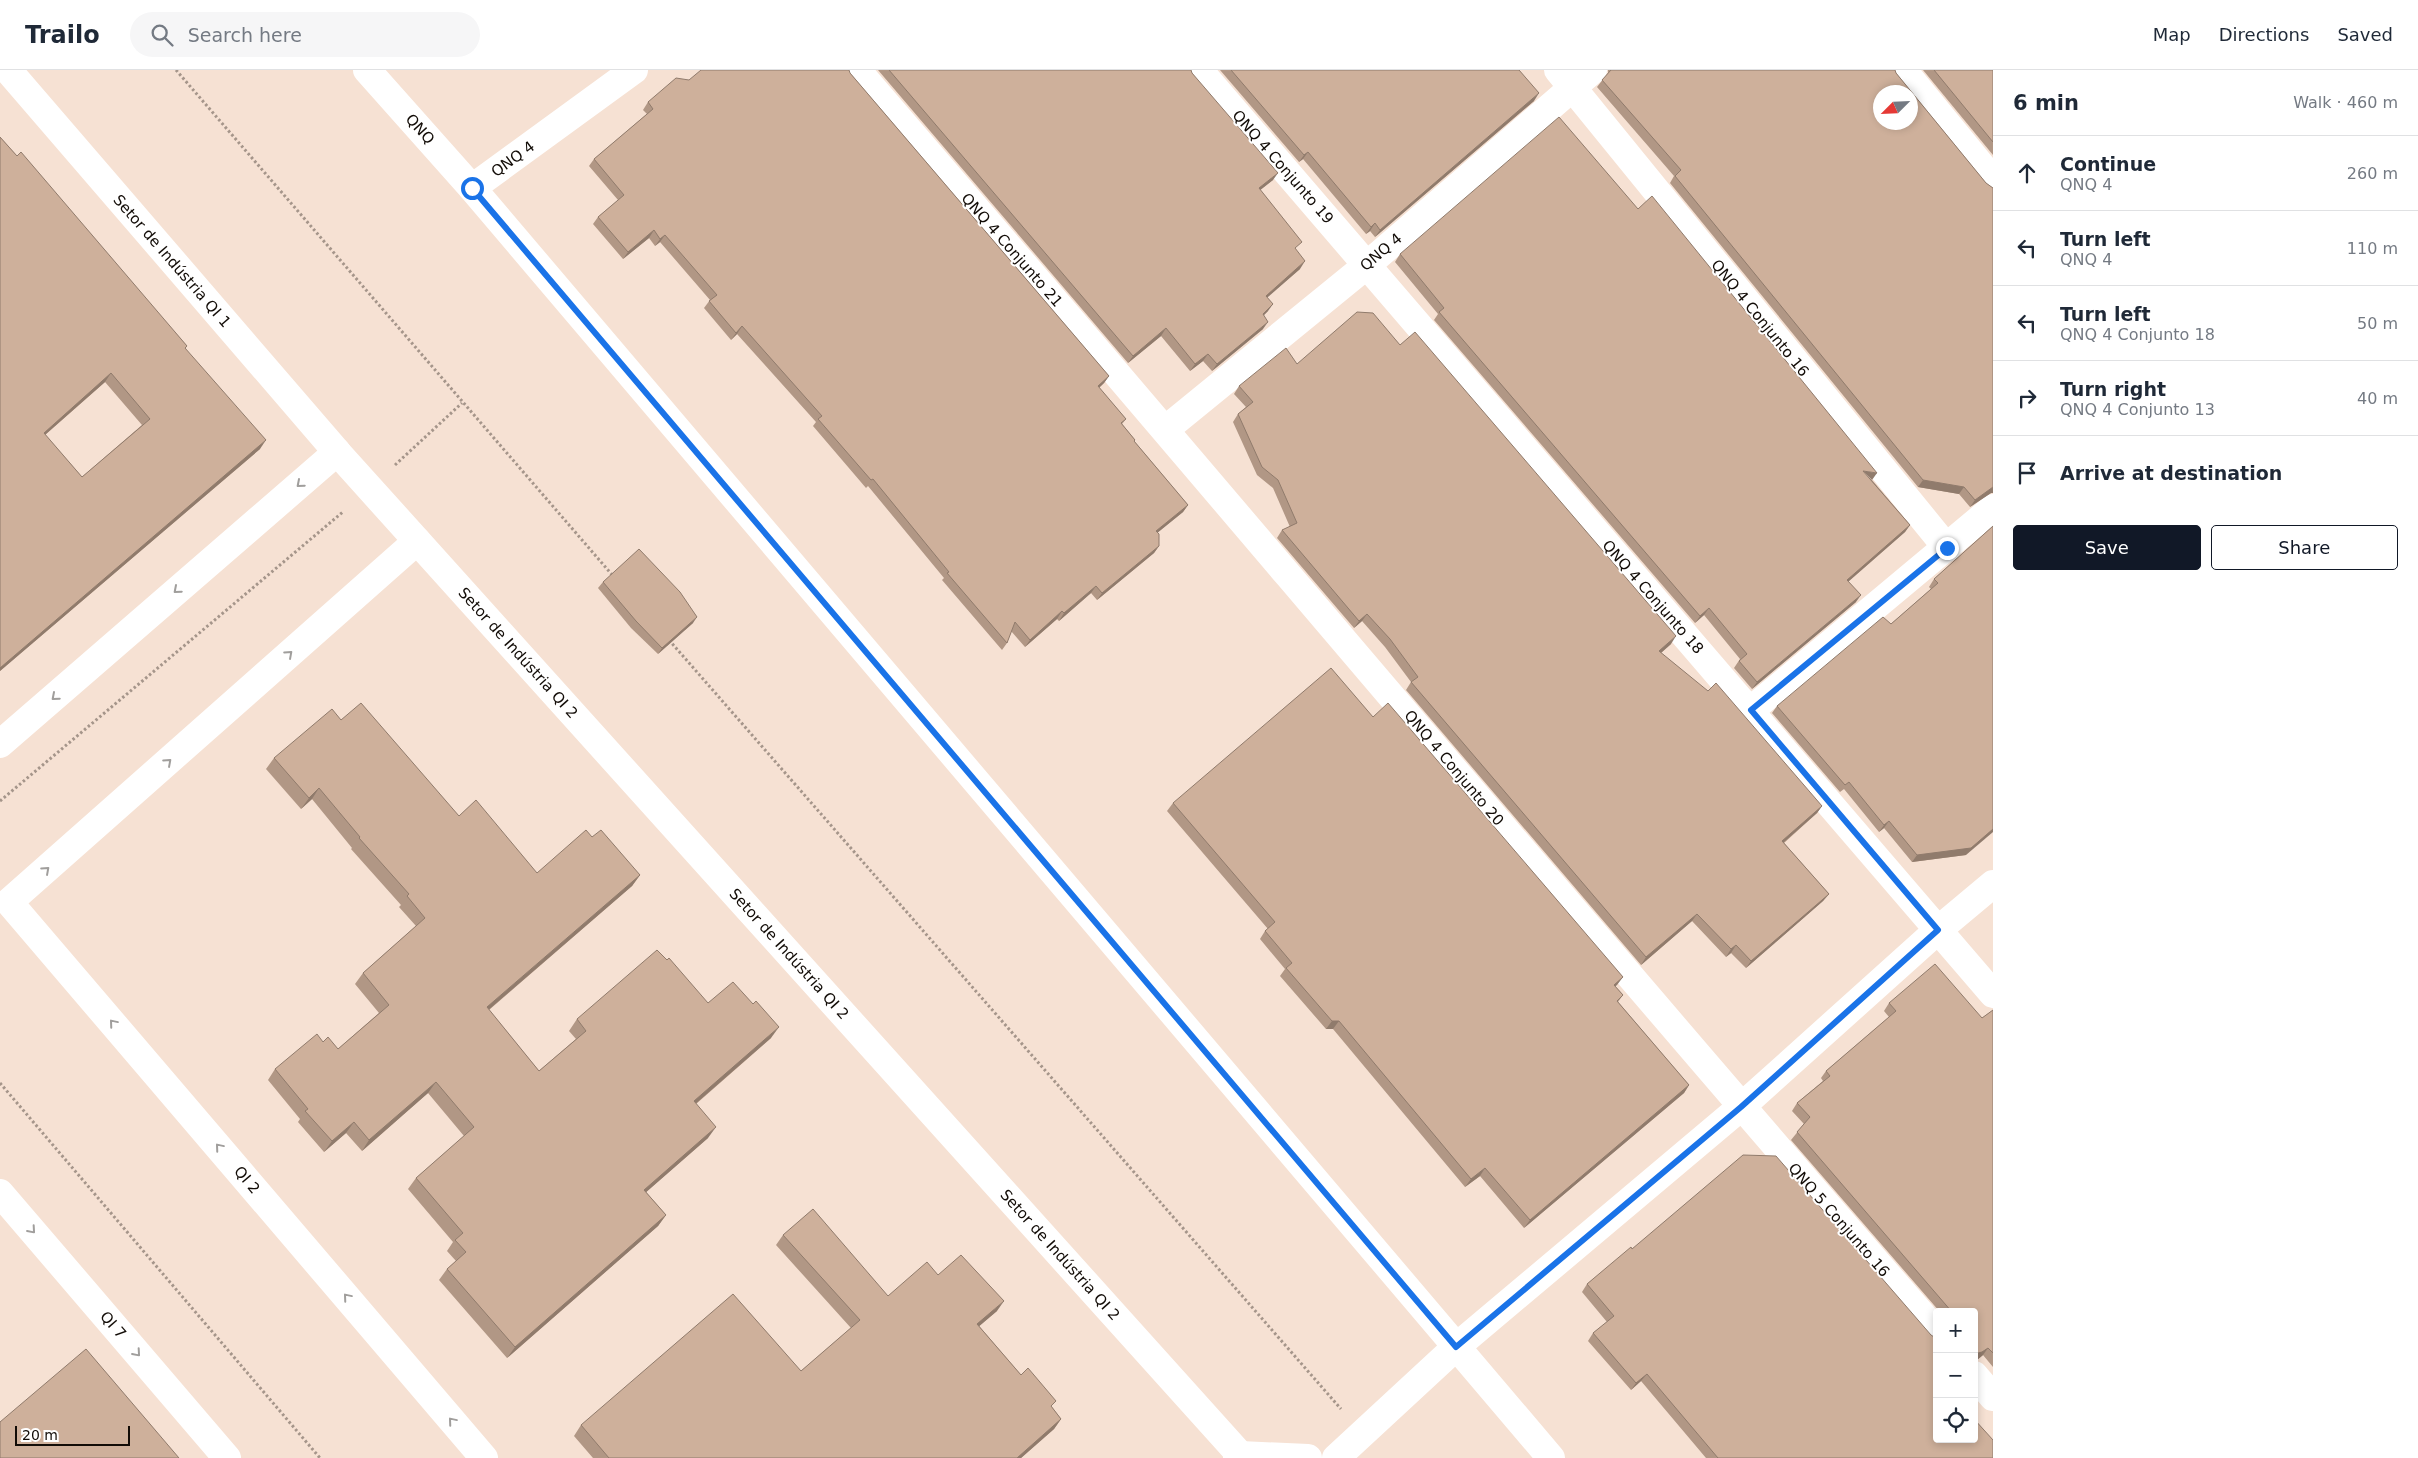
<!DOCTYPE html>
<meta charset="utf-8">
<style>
:root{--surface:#fff;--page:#f6f6f7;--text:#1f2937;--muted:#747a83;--line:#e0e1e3;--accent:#111827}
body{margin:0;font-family:"DejaVu Sans",sans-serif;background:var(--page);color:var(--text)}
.controls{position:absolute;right:15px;bottom:15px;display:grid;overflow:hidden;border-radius:5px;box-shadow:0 2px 8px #0003}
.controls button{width:45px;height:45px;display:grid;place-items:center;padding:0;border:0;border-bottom:1px solid var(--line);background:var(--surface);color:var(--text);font:25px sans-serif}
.compass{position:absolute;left:1873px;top:15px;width:45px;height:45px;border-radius:50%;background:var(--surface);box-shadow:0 2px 8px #0003;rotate:246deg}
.scale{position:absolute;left:15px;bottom:12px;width:115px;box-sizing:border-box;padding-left:5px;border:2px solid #120c07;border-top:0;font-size:14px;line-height:18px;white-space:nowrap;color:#120c07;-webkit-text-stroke:4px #fff;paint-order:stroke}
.stop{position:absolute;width:15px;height:15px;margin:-11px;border:4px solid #1a73e8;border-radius:50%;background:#fff}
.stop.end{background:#1a73e8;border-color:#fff;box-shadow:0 1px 5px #0008}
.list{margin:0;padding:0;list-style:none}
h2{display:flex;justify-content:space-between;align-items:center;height:65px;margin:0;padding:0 20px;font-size:21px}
h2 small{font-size:16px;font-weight:400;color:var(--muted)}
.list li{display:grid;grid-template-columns:32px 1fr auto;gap:15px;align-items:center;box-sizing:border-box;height:75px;padding:0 20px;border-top:1px solid var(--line)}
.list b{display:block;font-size:19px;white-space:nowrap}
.list p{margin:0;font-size:16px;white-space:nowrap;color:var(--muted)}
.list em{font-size:16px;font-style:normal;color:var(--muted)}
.actions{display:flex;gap:10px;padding:15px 20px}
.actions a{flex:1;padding:11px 0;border:1px solid var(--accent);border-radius:5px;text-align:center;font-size:18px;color:var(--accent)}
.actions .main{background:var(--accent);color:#fff}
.icon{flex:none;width:28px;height:28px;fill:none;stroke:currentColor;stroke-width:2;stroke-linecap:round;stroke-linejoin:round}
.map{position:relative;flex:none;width:1993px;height:1388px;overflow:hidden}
header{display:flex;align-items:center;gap:30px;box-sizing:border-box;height:70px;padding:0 25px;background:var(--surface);border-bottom:1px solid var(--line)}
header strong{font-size:24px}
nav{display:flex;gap:28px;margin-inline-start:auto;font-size:18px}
.search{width:350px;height:45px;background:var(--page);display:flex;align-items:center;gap:12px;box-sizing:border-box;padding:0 18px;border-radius:28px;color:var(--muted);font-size:19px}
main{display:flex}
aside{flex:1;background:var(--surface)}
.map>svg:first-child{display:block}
</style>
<header>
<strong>Trailo</strong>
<div class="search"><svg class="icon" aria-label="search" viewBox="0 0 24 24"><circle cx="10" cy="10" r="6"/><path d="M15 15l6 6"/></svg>Search here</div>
<nav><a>Map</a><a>Directions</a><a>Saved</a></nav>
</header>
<main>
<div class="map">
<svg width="1993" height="1388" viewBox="0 0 1993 1388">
<rect width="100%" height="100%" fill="#f6e1d3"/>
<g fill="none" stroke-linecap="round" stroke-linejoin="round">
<!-- path -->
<g stroke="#a5958a" stroke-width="3" stroke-dasharray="2.5 2.5" stroke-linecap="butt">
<path d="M 176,0 L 614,507"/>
<path d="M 395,395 L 462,333"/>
<path d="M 669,570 L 1341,1339"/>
<path d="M 0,731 L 344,441"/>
<path d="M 0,1013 L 320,1388"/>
</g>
<!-- street -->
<g stroke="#fff" stroke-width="28">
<path d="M 367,0 L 472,118 L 1551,1388"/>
<path d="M 857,0 C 1218,420 1573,844 1937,1262"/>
<path d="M 1199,0 L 1993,924"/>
<path d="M 1558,0 L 1947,478"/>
<path d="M 1903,0 L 1993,110"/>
<path d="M 472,118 L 634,0"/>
<path d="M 1166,359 L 1367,195 L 1593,0"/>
<path d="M 417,471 L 9,832 L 484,1388"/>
<path d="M 1751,640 L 1993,438"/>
<path d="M 0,674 L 337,382"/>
<path d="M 0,1123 L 227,1388"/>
<path d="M 1974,1305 L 1993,1327"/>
<path d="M 1237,1388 L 1240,1385 L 1308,1388"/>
<path d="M 1336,1388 L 1456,1277 L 1741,1037 L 1938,860 L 1993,814"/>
</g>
<!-- secondary -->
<path stroke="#fff" stroke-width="28" d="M 8,0 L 337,382 L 1243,1388"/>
</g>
<!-- wall -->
<g fill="#b19785" fill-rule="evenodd">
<path d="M 878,0 L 1191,0 L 1192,3 L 1273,110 L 1260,120 L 1296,180 L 1300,199 L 1267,227 L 1268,241 L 1264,245 L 1263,259 L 1212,301 L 1203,291 L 1190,301 L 1161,266 L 1128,293 Z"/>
<path d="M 1220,0 L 1519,0 L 1534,31 L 1375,167 L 1370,161 L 1366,164 L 1303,89 L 1299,92 Z"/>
<path d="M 1608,0 L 1895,0 L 1896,3 L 1986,113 L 1993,118 L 1993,423 L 1991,423 L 1970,437 L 1959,424 L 1918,417 L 1670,113 L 1674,106 L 1597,17 L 1608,3 Z"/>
<path d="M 1923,0 L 1993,0 L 1993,85 Z"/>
<path d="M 850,3 L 1109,306 L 1104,313 L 1099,318 L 1126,349 L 1122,354 L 1135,370 L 1134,371 L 1188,435 L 1183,442 L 1158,462 L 1159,476 L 1154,483 L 1097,530 L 1091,523 L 1059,551 L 1057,549 L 1025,577 L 1011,561 L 1007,573 L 1002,580 L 942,510 L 944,508 L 868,416 L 866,418 L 813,356 L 816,352 L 737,264 L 731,270 L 704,238 L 710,230 L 660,172 L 655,176 L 649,168 L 623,189 L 593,154 L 598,147 L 618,130 L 589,96 L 594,89 L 647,44 L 643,40 L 648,32 L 689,10 Z"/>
<path d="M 0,67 L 187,276 L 185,279 L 260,379 L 0,601 ZM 105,312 L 142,355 L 82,407 L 45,365 Z"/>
<path d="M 1400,184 L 1872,410 L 1910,455 L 1905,462 L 1848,512 L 1856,532 L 1752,619 L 1734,598 L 1740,589 L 1704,545 L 1695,553 L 1434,250 L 1438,244 L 1395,192 Z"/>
<path d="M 1400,275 L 1671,574 L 1661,583 L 1822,736 L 1817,743 L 1784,773 L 1829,824 L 1823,831 L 1746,898 L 1731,883 L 1726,887 L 1692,851 L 1641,895 L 1406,620 L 1411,612 L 1385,577 L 1362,551 L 1354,558 L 1277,468 L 1282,460 L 1290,457 L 1273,418 L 1257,405 L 1233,352 L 1238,344 L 1246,337 L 1234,324 L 1239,316 L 1297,294 Z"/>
<path d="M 1993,456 L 1966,785 L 1912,792 L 1884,758 L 1879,762 L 1844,719 L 1840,722 L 1772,643 L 1777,636 L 1891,554 L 1931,519 L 1929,517 L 1934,509 Z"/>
<path d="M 603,512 L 693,553 L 658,584 L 631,558 L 598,518 Z"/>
<path d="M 1373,647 L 1623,907 L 1615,916 L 1623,925 L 1618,932 L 1689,1015 L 1684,1023 L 1524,1158 L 1480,1106 L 1465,1117 L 1333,959 L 1326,959 L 1280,906 L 1285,899 L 1260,869 L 1265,861 L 1268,859 L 1167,741 L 1173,733 Z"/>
<path d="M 341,650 L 459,746 L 537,803 L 592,767 L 640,805 L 632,816 L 489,940 L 539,1001 L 576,969 L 569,961 L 577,949 L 708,933 L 771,968 L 696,1034 L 708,1068 L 646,1122 L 666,1145 L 658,1156 L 507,1288 L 439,1210 L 447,1199 L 456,1191 L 447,1181 L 453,1172 L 408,1119 L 416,1108 L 464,1066 L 428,1023 L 362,1081 L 346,1063 L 324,1082 L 298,1052 L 300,1049 L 268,1010 L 275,999 L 323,972 L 338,979 L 379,943 L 355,914 L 363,903 L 416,856 L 399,837 L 401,835 L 351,779 L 352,778 L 312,729 L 301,739 L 266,699 L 274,688 Z"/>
<path d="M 1889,933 L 1982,948 L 1993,940 L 1993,1297 L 1983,1285 L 1977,1290 L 1974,1242 L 1940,1242 L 1791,1070 L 1804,1054 L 1792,1041 L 1797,1033 L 1823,1011 L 1821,1008 L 1826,1001 L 1889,947 L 1884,941 Z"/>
<path d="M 783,1165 L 888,1226 L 938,1205 L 997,1241 L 979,1256 L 1021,1305 L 1052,1337 L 1061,1349 L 1054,1359 L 1021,1388 L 593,1388 L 574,1366 L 581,1355 L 801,1301 L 851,1258 L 776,1175 Z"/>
<path d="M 1632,1179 L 1937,1369 L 1993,1388 L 1706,1388 L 1641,1311 L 1631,1320 L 1588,1271 L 1593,1263 L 1607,1252 L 1582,1222 L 1587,1214 Z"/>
</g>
<!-- shaded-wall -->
<g fill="#907b6c">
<path d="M 1539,23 L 1534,31 L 1375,167 L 1380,160 Z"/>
<path d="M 1308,82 L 1303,89 L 1299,92 L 1304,85 Z"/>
<path d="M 1278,103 L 1273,110 L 1254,125 L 1259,118 Z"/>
<path d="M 1375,153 L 1370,161 L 1366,164 L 1371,157 Z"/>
<path d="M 654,160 L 649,168 L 623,189 L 628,182 Z"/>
<path d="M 665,165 L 660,172 L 655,176 L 660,169 Z"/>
<path d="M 1305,191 L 1300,199 L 1261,233 L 1266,226 Z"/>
<path d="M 1273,234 L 1268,241 L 1258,251 L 1263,244 Z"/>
<path d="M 1268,252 L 1263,259 L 1212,301 L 1217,294 Z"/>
<path d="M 742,256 L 737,264 L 731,270 L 736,263 Z"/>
<path d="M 1166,258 L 1161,266 L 1128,293 L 1133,286 Z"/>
<path d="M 1208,284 L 1203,291 L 1190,301 L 1195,294 Z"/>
<path d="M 111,303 L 105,312 L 38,371 L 44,363 Z"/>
<path d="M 1109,306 L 1104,313 L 1093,323 L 1098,316 Z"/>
<path d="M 266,370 L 260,379 L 0,601 L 0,598 Z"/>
<path d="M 1863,401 L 1877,403 L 1872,410 Z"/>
<path d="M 1923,410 L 1964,417 L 1959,424 L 1918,417 Z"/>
<path d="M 1993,417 L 1993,423 L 1991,423 L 1970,437 L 1975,430 Z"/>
<path d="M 1188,435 L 1183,442 L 1151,468 L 1156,461 Z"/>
<path d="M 1910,455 L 1905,462 L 1842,517 L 1847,510 Z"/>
<path d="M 1159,476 L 1154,483 L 1097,530 L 1102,523 Z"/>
<path d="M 1096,516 L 1091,523 L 1059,551 L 1064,543 Z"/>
<path d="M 1861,525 L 1856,532 L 1752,619 L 1757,612 Z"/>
<path d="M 1709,538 L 1704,545 L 1695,553 L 1700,546 Z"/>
<path d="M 1062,541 L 1057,549 L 1025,577 L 1030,570 Z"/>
<path d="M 1367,544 L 1362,551 L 1354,558 L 1359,551 Z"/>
<path d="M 697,547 L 693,553 L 658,584 L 662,578 Z"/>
<path d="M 1676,566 L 1671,574 L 1654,589 L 1659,581 Z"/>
<path d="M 319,718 L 312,729 L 301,739 L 309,728 Z"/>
<path d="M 1822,736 L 1817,743 L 1777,778 L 1782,771 Z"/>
<path d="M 1889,751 L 1884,758 L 1879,762 L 1884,755 Z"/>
<path d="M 1993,759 L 1993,762 L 1966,785 L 1912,792 L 1917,785 Z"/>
<path d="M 640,805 L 632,816 L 479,948 L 487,937 Z"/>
<path d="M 1829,824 L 1823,831 L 1746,898 L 1751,891 Z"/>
<path d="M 1697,844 L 1692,851 L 1641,895 L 1646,887 Z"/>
<path d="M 1736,875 L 1731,883 L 1726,887 L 1731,879 Z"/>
<path d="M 1623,907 L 1617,915 L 1608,923 L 1614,915 Z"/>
<path d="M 1332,951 L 1339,951 L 1333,959 L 1326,959 Z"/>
<path d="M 779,957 L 771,968 L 686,1042 L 694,1031 Z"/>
<path d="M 436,1012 L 428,1023 L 362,1081 L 369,1070 Z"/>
<path d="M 1689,1015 L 1684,1023 L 1524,1158 L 1530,1150 Z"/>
<path d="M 354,1052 L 346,1063 L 324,1082 L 332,1071 Z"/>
<path d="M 716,1057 L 708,1068 L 636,1131 L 644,1120 Z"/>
<path d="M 1485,1098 L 1480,1106 L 1465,1117 L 1471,1109 Z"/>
<path d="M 666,1145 L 658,1156 L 507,1288 L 515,1277 Z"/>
<path d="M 1004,1231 L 997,1241 L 970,1264 L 977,1254 Z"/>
<path d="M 1988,1278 L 1983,1285 L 1977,1290 L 1974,1291 L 1974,1284 Z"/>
<path d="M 1647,1304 L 1641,1311 L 1631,1320 L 1636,1313 Z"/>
<path d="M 1061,1349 L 1054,1359 L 1021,1388 L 1017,1388 Z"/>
</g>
<!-- building -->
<g fill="#ceb09b" stroke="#907b6c" fill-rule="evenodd">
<path d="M 701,0 L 849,0 L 850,3 L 1109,306 L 1098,316 L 1126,349 L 1121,353 L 1135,370 L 1134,371 L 1188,435 L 1156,461 L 1159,464 L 1159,476 L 1102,523 L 1096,516 L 1064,543 L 1062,541 L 1030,570 L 1015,552 L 1007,573 L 947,503 L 949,502 L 873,409 L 871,410 L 818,349 L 822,346 L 742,256 L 736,263 L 709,231 L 717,225 L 665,165 L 660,169 L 654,160 L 628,182 L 598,147 L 624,125 L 594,89 L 653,39 L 648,32 L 676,8 L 689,10 Z"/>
<path d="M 889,0 L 1191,0 L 1192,3 L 1278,103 L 1259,118 L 1302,172 L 1295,178 L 1305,191 L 1266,226 L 1273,234 L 1263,244 L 1268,252 L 1217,294 L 1208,284 L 1195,294 L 1166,258 L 1133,286 Z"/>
<path d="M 1231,0 L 1519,0 L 1539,23 L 1380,160 L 1375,153 L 1371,157 L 1308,82 L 1304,85 Z"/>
<path d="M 1611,0 L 1895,0 L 1896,3 L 1986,113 L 1993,118 L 1993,417 L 1975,430 L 1964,417 L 1923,410 L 1675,106 L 1681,100 L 1602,10 ZM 1880,22 L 1910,22 L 1910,52 L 1880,52 Z"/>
<path d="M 1934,0 L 1993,0 L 1993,72 Z"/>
<path d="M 1559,47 L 1638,139 L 1652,126 L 1877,403 L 1863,401 L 1910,455 L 1847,510 L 1861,525 L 1757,612 L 1739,591 L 1747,584 L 1709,538 L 1700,546 L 1439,242 L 1444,238 L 1400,184 Z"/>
<path d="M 0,67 L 17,86 L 21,82 L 187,276 L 185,278 L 266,370 L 0,598 ZM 111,303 L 150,349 L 82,407 L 44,363 Z"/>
<path d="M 1357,242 L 1373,243 L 1400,275 L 1415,262 L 1676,566 L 1659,581 L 1708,621 L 1716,613 L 1822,736 L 1782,771 L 1829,824 L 1751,891 L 1736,875 L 1731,879 L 1697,844 L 1646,887 L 1411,612 L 1418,607 L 1390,569 L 1367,544 L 1359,551 L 1282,460 L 1297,453 L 1278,410 L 1262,397 L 1238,344 L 1253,332 L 1239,316 L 1286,278 L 1297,294 Z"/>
<path d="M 1993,456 L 1993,759 L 1971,778 L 1917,785 L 1889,751 L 1884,755 L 1849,712 L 1845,715 L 1777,636 L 1883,547 L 1891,554 L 1938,513 L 1934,509 Z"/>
<path d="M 639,479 L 680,522 L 697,547 L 662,578 L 636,551 L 603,512 Z"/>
<path d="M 1331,598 L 1373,647 L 1388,633 L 1623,907 L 1614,915 L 1623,925 L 1617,931 L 1689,1015 L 1530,1150 L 1485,1098 L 1471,1109 L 1339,951 L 1332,951 L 1286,898 L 1292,893 L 1265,861 L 1275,852 L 1173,733 Z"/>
<path d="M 361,633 L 459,746 L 476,730 L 537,803 L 586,760 L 592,767 L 601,760 L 640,805 L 487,937 L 539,1001 L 586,961 L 577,949 L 657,880 L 667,890 L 669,888 L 708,933 L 733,912 L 753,934 L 756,931 L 779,957 L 694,1031 L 716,1057 L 644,1120 L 666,1145 L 515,1277 L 447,1199 L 466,1182 L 455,1170 L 463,1163 L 416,1108 L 474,1057 L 436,1012 L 369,1070 L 354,1052 L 332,1071 L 305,1041 L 308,1039 L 275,999 L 317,964 L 323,972 L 328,967 L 338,979 L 389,935 L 363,903 L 425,848 L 407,826 L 409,824 L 359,768 L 360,767 L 319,718 L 309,728 L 274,688 L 332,639 L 341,650 Z"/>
<path d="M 1935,894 L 1982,948 L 1993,940 L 1993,1283 L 1988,1278 L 1982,1282 L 1974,1284 L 1974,1242 L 1952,1242 L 1797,1062 L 1810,1047 L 1797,1033 L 1830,1006 L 1826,1001 L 1896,941 L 1889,933 Z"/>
<path d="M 1743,1085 L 1776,1086 L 1931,1265 L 1937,1269 L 1937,1369 L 1974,1369 L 1974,1349 L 1993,1370 L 1993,1388 L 1718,1388 L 1647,1304 L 1636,1313 L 1593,1263 L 1614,1246 L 1587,1214 L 1631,1177 L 1632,1179 Z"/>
<path d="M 813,1139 L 888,1226 L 927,1192 L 938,1205 L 961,1185 L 1004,1231 L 977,1254 L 1021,1305 L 1028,1298 L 1056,1331 L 1051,1336 L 1061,1349 L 1017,1388 L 609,1388 L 581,1355 L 733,1224 L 801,1301 L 860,1250 L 783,1165 Z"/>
<path d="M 86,1279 L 179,1388 L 0,1388 L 0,1352 Z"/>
</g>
<!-- one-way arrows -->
<defs><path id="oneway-chevron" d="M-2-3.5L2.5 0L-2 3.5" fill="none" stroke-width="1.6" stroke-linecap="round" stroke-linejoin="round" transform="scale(1.25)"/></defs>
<g stroke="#a09e9c">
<use href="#oneway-chevron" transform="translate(300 414) rotate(139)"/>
<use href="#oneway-chevron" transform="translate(177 520) rotate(139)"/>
<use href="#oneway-chevron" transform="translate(289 584) rotate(-42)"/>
<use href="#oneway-chevron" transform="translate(55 627) rotate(139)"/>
<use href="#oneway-chevron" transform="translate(168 692) rotate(-42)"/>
<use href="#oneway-chevron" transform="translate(46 800) rotate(-42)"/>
<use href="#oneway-chevron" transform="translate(113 953) rotate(-130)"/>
<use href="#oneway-chevron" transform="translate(219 1077) rotate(-130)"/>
<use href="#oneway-chevron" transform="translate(32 1160) rotate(49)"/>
<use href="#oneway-chevron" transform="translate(347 1227) rotate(-130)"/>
<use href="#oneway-chevron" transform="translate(137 1283) rotate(49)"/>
<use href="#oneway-chevron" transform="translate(452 1351) rotate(-130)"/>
</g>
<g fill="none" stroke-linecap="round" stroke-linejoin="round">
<!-- route -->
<path stroke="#1a73e8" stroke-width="6" d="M 472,118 L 1456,1277 L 1741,1037 L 1938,860 L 1751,640 L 1947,478"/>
</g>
<g text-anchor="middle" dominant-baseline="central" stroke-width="4" stroke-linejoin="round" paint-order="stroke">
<!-- street labels -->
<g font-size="15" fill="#120c07" stroke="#fff">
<text transform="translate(420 59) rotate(48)">QNQ</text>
<text transform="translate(513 89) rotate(-36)">QNQ 4</text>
<text transform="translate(1283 97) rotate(49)">QNQ 4 Conjunto 19</text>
<text transform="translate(1012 180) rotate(49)">QNQ 4 Conjunto 21</text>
<text transform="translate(1381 182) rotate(-40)">QNQ 4</text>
<text transform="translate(172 191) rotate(49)">Setor de Indústria QI 1</text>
<text transform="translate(1760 248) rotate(51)">QNQ 4 Conjunto 16</text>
<text transform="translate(1653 527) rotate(49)">QNQ 4 Conjunto 18</text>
<text transform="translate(518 583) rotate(48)">Setor de Indústria QI 2</text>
<text transform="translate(1454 698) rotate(50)">QNQ 4 Conjunto 20</text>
<text transform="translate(789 884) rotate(48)">Setor de Indústria QI 2</text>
<text transform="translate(247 1110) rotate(50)">QI 2</text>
<text transform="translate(1839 1150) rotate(49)">QNQ 5 Conjunto 16</text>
<text transform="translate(1060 1185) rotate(48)">Setor de Indústria QI 2</text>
<text transform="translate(113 1255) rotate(49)">QI 7</text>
</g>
</g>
</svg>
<div class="controls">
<button>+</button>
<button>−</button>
<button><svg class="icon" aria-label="locate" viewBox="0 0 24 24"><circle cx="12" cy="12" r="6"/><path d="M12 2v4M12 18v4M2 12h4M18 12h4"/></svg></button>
</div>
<svg class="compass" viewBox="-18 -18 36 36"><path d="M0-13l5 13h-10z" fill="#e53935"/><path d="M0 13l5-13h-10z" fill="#747a83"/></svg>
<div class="scale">20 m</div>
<div class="stop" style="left:472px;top:118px"></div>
<div class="stop end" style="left:1947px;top:478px"></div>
</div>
<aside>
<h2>6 min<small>Walk · 460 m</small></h2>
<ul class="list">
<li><svg class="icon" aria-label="ahead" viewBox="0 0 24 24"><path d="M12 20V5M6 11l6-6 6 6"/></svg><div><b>Continue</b><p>QNQ 4</p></div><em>260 m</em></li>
<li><svg class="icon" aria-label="left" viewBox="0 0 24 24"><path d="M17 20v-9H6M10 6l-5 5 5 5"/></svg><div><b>Turn left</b><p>QNQ 4</p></div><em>110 m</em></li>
<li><svg class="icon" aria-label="left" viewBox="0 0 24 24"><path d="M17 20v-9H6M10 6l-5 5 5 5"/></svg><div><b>Turn left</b><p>QNQ 4 Conjunto 18</p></div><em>50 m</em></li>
<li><svg class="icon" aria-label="right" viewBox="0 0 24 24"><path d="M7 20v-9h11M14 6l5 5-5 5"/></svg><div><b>Turn right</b><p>QNQ 4 Conjunto 13</p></div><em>40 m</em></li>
<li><svg class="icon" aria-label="arrive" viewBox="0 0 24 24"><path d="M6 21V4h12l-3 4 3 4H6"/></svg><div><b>Arrive at destination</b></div></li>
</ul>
<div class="actions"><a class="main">Save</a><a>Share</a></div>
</aside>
</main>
